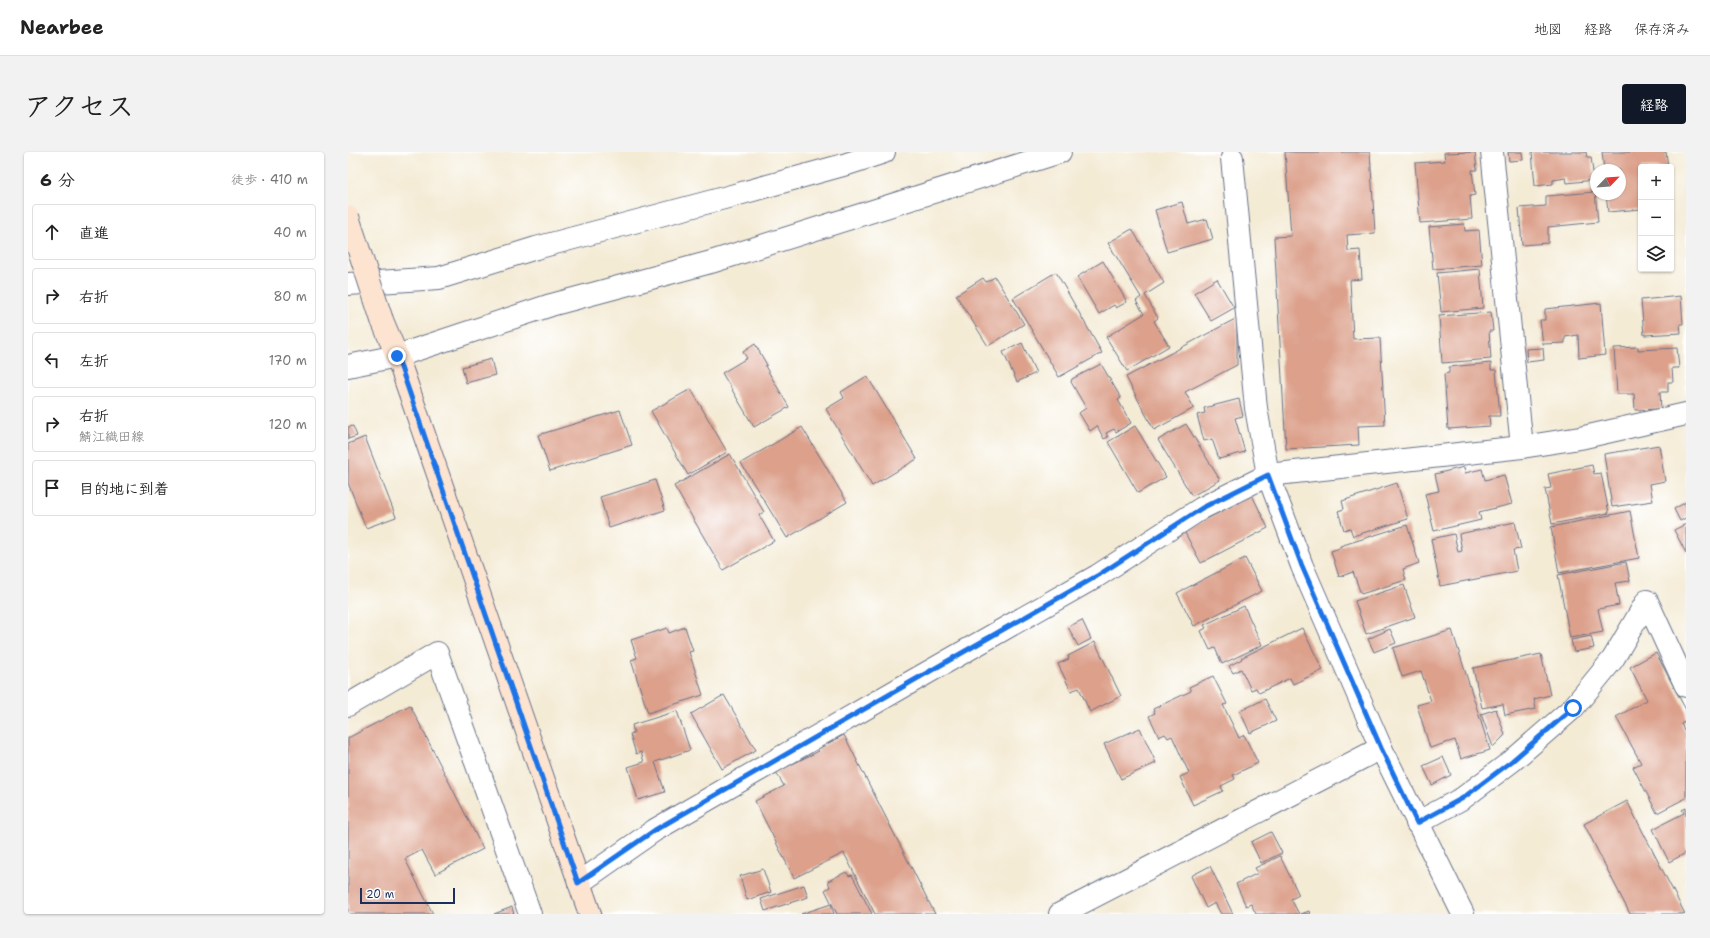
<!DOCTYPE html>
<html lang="ja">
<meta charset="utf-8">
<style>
:root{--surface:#fff;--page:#f2f2f2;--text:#222;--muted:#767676;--line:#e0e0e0;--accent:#111827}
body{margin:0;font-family:"Shantell Sans","Klee One",sans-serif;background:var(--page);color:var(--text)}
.controls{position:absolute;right:12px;top:12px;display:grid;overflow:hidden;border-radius:4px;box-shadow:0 1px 3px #0004}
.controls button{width:36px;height:36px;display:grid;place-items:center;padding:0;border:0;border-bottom:1px solid var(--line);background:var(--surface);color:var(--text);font:20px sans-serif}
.compass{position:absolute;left:1242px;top:12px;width:36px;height:36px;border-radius:50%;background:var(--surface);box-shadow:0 1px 3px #0004;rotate:65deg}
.scale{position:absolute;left:12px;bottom:10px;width:95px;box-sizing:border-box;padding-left:4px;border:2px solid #1b2f5e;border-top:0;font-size:11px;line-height:14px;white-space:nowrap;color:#1b2f5e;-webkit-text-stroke:3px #fff;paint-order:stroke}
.stop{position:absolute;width:12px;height:12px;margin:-9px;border:3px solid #1a73e8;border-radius:50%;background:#fff}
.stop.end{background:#1a73e8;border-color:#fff;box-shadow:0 1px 4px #0008}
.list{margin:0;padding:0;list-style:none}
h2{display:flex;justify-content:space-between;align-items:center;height:52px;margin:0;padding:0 16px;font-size:17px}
h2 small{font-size:13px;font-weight:400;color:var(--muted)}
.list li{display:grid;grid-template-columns:26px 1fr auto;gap:12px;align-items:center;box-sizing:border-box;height:56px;margin:0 8px 8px;padding:0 8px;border:1px solid var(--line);border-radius:4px}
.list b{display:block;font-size:15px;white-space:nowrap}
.list p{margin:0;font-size:13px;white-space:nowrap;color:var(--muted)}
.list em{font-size:13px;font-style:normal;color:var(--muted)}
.icon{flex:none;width:22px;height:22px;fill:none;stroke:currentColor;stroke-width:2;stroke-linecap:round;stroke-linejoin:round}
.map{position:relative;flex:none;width:1338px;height:762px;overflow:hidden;border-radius:4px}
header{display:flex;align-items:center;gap:24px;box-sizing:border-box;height:56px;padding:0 20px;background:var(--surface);border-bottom:1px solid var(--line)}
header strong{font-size:19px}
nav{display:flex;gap:22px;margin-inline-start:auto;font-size:14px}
.intro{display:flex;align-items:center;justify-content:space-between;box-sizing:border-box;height:96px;padding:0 24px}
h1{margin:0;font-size:28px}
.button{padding:10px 18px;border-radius:4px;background:var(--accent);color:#fff;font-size:14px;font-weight:700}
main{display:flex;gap:24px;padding:0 24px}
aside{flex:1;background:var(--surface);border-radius:4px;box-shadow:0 1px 3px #0004}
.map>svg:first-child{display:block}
</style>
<header>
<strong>Nearbee</strong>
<nav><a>地図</a><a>経路</a><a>保存済み</a></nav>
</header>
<div class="intro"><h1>アクセス</h1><a class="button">経路</a></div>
<main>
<aside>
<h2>6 分<small>徒歩 · 410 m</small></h2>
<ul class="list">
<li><svg class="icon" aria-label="ahead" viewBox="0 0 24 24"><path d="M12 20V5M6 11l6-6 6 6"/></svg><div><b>直進</b></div><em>40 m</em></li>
<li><svg class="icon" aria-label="right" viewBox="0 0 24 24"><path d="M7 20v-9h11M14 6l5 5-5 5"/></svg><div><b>右折</b></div><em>80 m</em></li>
<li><svg class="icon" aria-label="left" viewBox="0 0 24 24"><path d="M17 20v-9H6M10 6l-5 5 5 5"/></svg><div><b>左折</b></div><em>170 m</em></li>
<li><svg class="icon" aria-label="right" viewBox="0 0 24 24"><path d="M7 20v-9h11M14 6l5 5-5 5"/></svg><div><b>右折</b><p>鯖江織田線</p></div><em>120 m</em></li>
<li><svg class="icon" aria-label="arrive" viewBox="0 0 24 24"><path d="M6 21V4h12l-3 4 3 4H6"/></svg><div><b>目的地に到着</b></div></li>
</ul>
</aside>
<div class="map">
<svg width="1338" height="762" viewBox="0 0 1338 762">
<rect width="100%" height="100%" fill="#fff"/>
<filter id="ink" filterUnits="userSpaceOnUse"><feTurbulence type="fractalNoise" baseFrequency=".025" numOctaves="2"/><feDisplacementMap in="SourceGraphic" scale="8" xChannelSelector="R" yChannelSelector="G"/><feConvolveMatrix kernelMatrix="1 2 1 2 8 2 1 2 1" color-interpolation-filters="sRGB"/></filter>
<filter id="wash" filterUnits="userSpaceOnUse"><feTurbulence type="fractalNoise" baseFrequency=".012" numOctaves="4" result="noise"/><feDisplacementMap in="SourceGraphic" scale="16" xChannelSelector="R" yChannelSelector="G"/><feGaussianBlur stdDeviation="0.9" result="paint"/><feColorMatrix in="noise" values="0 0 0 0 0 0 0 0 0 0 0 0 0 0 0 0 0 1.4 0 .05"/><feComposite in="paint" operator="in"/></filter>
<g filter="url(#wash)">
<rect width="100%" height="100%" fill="#f4ebd5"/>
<g id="blocks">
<!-- building -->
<g fill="#dca08b">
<path d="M 937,0 L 1022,0 L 1027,81 L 999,83 L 1000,99 L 1012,98 L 1014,127 L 1002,128 L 1005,187 L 1032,186 L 1037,273 L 1010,274 L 1011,293 L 938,297 L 926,85 L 943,84 Z"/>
<path d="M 1127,0 L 1129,18 L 1124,18 L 1127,43 L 1122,44 L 1124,67 L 1072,71 L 1067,11 L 1097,9 L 1096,1 Z"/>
<path d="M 1160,0 L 1174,0 L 1175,8 L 1161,9 Z"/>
<path d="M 1184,0 L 1238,0 L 1239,5 L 1243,5 L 1246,28 L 1219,31 L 1218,26 L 1205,28 L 1205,32 L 1187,34 Z"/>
<path d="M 1254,0 L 1318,0 L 1320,15 L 1293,15 L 1293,57 L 1260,60 L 1258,42 L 1272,42 L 1272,18 L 1256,18 Z"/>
<path d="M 1247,40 L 1250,70 L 1200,75 L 1200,91 L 1174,93 L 1171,56 L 1198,54 L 1198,44 Z"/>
<path d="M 834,50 L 840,72 L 859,67 L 865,87 L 819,100 L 807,58 Z"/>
<path d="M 1116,72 L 1117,79 L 1131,78 L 1134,113 L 1085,117 L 1081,75 Z"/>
<path d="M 784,77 L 816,131 L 797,143 L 810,166 L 806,169 L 821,194 L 779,219 L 758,185 L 796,162 L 788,149 L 793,145 L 760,91 Z"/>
<path d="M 755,109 L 779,150 L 768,156 L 766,153 L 751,162 L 729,125 Z"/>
<path d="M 1132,117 L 1135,156 L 1093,160 L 1089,121 Z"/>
<path d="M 708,120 L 754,201 L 711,225 L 665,146 Z"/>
<path d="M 647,125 L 676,172 L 640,194 L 608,143 L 635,126 L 638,130 Z"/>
<path d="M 869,127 L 886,156 L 863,169 L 846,141 Z"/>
<path d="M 1333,144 L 1335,172 L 1332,172 L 1333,181 L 1296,183 L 1293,148 Z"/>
<path d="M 1253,151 L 1257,203 L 1231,206 L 1230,183 L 1217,185 L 1217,191 L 1195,192 L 1192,168 L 1197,168 L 1197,157 Z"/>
<path d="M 1143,160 L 1145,179 L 1141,179 L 1143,207 L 1094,211 L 1091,164 Z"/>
<path d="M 889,166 L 889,213 L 837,240 L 846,256 L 806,278 L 778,225 Z"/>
<path d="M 674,191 L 688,221 L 669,230 L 655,200 Z"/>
<path d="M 407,192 L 419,213 L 417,214 L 441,255 L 406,275 L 374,221 L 399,206 L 395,200 Z"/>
<path d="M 1290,195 L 1290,198 L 1329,196 L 1331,216 L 1324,216 L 1325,230 L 1320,230 L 1320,240 L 1312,240 L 1313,257 L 1287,258 L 1286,242 L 1269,242 L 1266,196 Z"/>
<path d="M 1195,196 L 1196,208 L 1179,210 L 1178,197 Z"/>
<path d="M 143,207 L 147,223 L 118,231 L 114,215 Z"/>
<path d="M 1143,211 L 1143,218 L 1148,218 L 1152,264 L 1141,264 L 1142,274 L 1100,277 L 1096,222 L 1101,221 L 1101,215 Z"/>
<path d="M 753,212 L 773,246 L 770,248 L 783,271 L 768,280 L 766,277 L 758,281 L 760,285 L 756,287 L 749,274 L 742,279 L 731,261 L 738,256 L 723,230 L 724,227 Z"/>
<path d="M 519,224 L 569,307 L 524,334 L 478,257 L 496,246 L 493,240 Z"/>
<path d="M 343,237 L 379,300 L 340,323 L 303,259 Z"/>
<path d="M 891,247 L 895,264 L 887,266 L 897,300 L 871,307 L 864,287 L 856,289 L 849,263 L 857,261 L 856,256 Z"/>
<path d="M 272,258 L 284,293 L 202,319 L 190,283 Z"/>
<path d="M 838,272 L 872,328 L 844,344 L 810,288 Z"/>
<path d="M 5,274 L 9,284 L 0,287 L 0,275 Z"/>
<path d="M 787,274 L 818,325 L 790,341 L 760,290 Z"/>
<path d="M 454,275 L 499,350 L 439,386 L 393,311 Z"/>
<path d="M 17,285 L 48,365 L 18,376 L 0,331 L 0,292 Z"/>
<path d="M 1311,293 L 1317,329 L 1302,332 L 1305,349 L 1264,355 L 1256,302 Z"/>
<path d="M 382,302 L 416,360 L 411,363 L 426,389 L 375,418 L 326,334 Z"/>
<path d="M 1244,313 L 1246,322 L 1253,321 L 1261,361 L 1204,372 L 1197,337 L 1203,336 L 1200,322 Z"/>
<path d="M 1116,315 L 1117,321 L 1134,317 L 1137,328 L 1156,323 L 1164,352 L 1131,360 L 1133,368 L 1086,379 L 1077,342 L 1091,339 L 1087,322 Z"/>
<path d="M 307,328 L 317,358 L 261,376 L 252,345 Z"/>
<path d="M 1049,331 L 1060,367 L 1005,384 L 1002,376 L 996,378 L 990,359 L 996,357 L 994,349 Z"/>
<path d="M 904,343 L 920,376 L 853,411 L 836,379 Z"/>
<path d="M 1338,350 L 1338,366 L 1332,369 L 1326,357 Z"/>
<path d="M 1282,359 L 1291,406 L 1211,421 L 1203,375 Z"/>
<path d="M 1167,370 L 1173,397 L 1165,398 L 1169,419 L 1092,434 L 1083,387 L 1106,382 L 1110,400 L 1114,399 L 1111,382 Z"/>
<path d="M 1338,372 L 1338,401 L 1326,378 Z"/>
<path d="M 1059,373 L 1071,411 L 1055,417 L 1058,428 L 1013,442 L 1005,420 L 991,425 L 983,399 L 992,396 L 992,394 Z"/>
<path d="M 897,406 L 914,439 L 846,474 L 829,441 Z"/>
<path d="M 1278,410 L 1282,429 L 1267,431 L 1271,453 L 1250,457 L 1255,480 L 1222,486 L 1210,423 Z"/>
<path d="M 1056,433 L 1067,465 L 1018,482 L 1007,449 Z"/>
<path d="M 896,454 L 914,493 L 874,512 L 867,496 L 862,498 L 853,479 L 858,476 L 856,473 Z"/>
<path d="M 734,468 L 743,487 L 730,494 L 720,475 Z"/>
<path d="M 337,475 L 345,499 L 341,500 L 355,543 L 300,561 L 283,508 L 289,506 L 283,488 L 319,476 L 321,481 Z"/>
<path d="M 954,476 L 975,518 L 945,532 L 942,526 L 911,541 L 908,536 L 903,538 L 893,517 L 885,521 L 881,514 L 894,507 L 893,506 Z"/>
<path d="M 1042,477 L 1048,491 L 1026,500 L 1020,487 Z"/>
<path d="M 1104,478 L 1142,598 L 1113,607 L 1107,588 L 1082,596 L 1069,553 L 1083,549 L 1073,519 L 1054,525 L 1045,496 Z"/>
<path d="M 1243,484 L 1246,496 L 1226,500 L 1223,488 Z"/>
<path d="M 747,490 L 773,544 L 742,560 L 731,536 L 723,539 L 710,512 L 721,507 L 720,504 Z"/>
<path d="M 1308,501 L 1338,558 L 1338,569 L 1333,572 L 1338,581 L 1338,646 L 1309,661 L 1285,615 L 1293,611 L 1268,565 L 1299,548 L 1282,515 Z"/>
<path d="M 1193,502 L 1202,543 L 1186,547 L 1188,557 L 1157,563 L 1155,552 L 1134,556 L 1125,516 Z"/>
<path d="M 865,524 L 879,552 L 875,553 L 891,586 L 896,583 L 910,611 L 885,623 L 887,627 L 873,634 L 875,639 L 845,653 L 832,625 L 841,621 L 824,584 L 820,586 L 817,582 L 811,585 L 801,564 L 807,561 L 805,557 L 843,539 L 841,535 Z"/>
<path d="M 376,543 L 408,598 L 374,617 L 343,562 Z"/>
<path d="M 917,547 L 928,569 L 902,581 L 892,559 Z"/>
<path d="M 62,553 L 135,697 L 87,722 L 74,698 L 57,707 L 85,762 L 0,762 L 0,586 Z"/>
<path d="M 1148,557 L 1157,583 L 1145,595 L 1133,562 Z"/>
<path d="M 329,559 L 342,598 L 307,610 L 317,640 L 290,648 L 280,615 L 296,610 L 293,600 L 288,602 L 282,582 L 286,581 L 284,573 Z"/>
<path d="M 792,576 L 808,611 L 773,627 L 756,592 Z"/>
<path d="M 496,583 L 587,762 L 527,762 L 496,701 L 446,726 L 407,649 L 436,634 L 428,620 L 471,599 L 469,597 Z"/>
<path d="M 1095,605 L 1103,623 L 1084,633 L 1075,614 Z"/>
<path d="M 1279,649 L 1337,762 L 1282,762 L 1236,672 Z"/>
<path d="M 1338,656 L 1338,701 L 1321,710 L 1305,677 L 1336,661 L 1334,658 Z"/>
<path d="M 923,680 L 934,701 L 913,711 L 903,690 Z"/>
<path d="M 932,704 L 951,743 L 943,747 L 951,762 L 908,762 L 903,752 L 898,754 L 888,732 L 910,721 L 907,716 Z"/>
<path d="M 862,714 L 885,762 L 873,762 L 867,751 L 858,756 L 843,724 Z"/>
<path d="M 415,717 L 423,740 L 399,748 L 392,724 Z"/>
<path d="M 498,720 L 501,724 L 504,723 L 524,762 L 489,762 L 477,738 L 482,735 L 480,729 Z"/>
<path d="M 456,733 L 460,745 L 417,759 L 413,747 Z"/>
<path d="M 483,752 L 486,762 L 453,762 Z"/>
<path d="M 164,755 L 166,762 L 146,762 Z"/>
<path d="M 961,759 L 962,762 L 953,762 Z"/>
</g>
</g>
</g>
<g filter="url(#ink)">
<use href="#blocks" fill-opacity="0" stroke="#677188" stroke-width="1"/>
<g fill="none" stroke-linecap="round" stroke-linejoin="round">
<defs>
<g id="minor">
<path d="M 1144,0 L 1174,295"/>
<path d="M 884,6 L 908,256 L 920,323 L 954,414 L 1033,596 L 1115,762"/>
<path d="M 0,132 L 91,126 L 188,96 L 376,46 L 499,12 L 536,0"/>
<path d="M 0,214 L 49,204 L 203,153 L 363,110 L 712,0"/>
<path d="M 0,553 L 89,501 L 182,762"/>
<path d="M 1069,671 L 1115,646 L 1164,609 L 1225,556 L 1265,507 L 1299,449 L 1338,534"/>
<path d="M 231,731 L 307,678 L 563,530 L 749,424 L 854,356 L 920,323 L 1174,295 L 1232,286 L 1338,262"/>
<path d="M 712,762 L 1033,596"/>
</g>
<path id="secondary" d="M 34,168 L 49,204 L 242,762"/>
</defs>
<!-- minor casing -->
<use href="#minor" stroke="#677188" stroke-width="24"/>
<!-- secondary casing -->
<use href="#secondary" stroke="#677188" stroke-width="24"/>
<!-- minor -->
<use href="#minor" stroke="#fff" stroke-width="22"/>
<!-- secondary -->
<use href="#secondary" stroke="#fde4d1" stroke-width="22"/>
<defs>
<path id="secondary-bridge" d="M 0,65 L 34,168"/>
</defs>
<!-- secondary-bridge casing -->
<use href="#secondary-bridge" stroke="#677188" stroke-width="24" stroke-linecap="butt"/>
<!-- secondary-bridge -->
<use href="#secondary-bridge" stroke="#fde4d1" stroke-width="22"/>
</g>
</g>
<g fill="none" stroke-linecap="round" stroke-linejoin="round" filter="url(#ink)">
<!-- route -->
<path stroke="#1a73e8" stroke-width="5" d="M 49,204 L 230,731 L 307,678 L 563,530 L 749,424 L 854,356 L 920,323 L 954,414 L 1033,596 L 1069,671 L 1115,646 L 1164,609 L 1225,556"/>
</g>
</svg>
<div class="controls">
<button>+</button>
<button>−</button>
<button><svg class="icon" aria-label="layers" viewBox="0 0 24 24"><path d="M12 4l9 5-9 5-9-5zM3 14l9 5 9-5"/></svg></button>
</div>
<svg class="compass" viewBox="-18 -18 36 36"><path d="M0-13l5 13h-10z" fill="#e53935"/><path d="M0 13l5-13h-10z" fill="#767676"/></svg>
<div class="scale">20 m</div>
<div class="stop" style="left:1225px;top:556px"></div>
<div class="stop end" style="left:49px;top:204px"></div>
</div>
</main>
